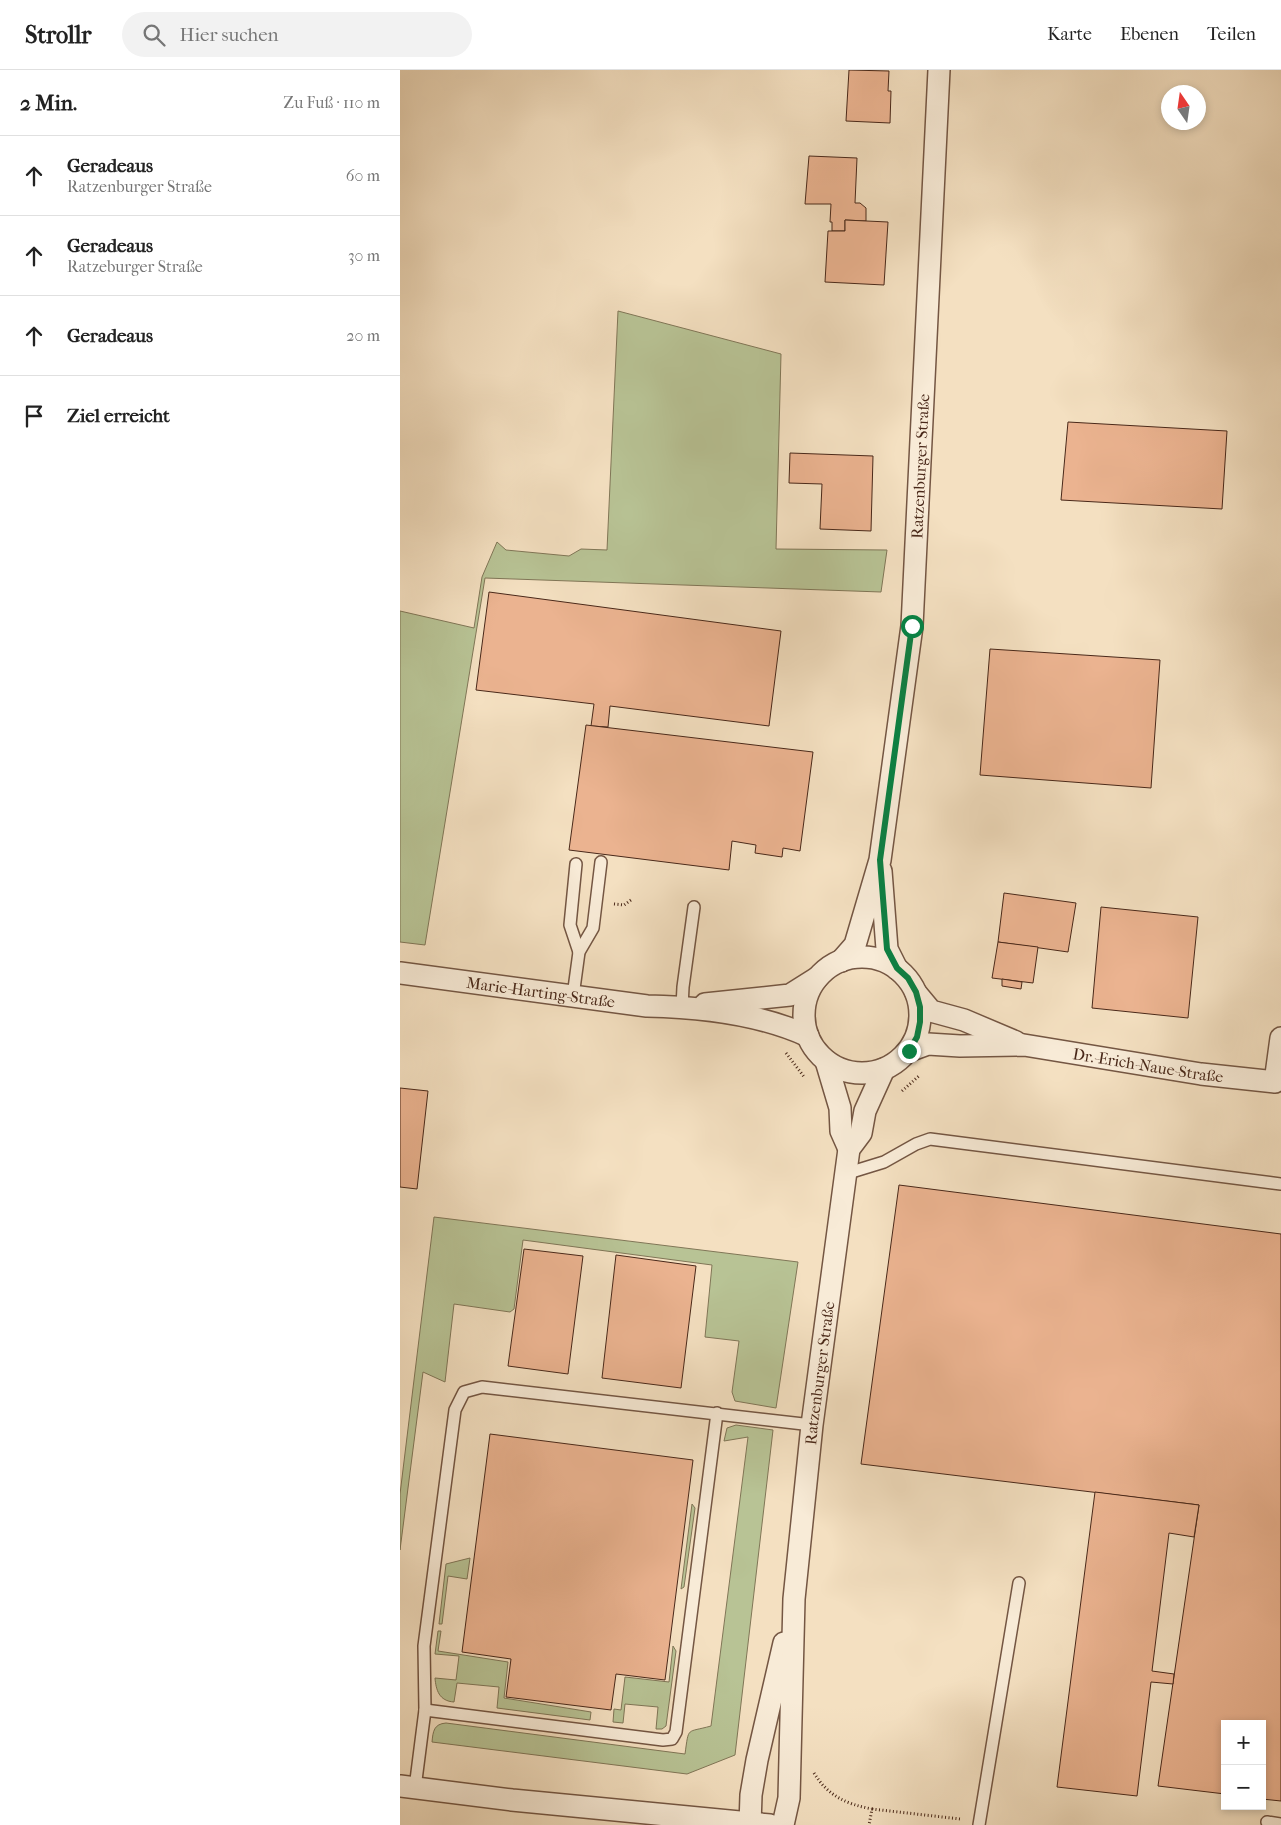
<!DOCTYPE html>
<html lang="de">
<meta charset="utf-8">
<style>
:root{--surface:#fff;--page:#f2f2f2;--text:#222;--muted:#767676;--line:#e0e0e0}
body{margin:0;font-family:"IM FELL French Canon",serif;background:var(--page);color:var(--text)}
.controls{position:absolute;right:15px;bottom:15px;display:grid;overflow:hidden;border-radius:0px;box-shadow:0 2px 8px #0003}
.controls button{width:45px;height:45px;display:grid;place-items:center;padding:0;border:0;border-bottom:1px solid var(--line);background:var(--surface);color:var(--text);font:25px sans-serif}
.compass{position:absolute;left:761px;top:15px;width:45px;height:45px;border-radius:50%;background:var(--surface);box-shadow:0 2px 8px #0003;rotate:347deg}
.stop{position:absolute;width:15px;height:15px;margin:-11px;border:4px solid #0b8043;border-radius:50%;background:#fff}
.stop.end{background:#0b8043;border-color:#fff;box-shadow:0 1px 5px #0008}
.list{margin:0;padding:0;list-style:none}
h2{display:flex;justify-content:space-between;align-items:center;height:65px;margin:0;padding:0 20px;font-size:21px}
h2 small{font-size:16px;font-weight:400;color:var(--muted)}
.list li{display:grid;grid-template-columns:32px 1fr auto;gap:15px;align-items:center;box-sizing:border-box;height:80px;padding:0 20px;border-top:1px solid var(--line)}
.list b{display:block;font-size:19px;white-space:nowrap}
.list p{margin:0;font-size:16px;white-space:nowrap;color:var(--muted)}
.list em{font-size:16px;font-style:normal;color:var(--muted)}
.icon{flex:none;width:28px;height:28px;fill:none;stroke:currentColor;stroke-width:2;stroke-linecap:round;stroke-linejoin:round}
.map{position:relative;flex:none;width:881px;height:1755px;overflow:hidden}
header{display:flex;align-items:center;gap:30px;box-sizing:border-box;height:70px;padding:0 25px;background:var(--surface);border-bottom:1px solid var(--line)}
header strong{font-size:24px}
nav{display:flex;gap:28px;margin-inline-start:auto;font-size:18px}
.search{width:350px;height:45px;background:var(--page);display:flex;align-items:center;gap:12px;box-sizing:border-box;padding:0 18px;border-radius:28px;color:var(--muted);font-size:19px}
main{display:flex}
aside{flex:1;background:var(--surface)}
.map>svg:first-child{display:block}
</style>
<header>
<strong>Strollr</strong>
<div class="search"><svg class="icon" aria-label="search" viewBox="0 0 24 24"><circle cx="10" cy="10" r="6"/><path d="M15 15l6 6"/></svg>Hier suchen</div>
<nav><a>Karte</a><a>Ebenen</a><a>Teilen</a></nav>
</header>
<main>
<aside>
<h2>2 Min.<small>Zu Fuß · 110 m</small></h2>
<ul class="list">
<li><svg class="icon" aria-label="ahead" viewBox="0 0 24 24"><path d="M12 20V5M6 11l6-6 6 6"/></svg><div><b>Geradeaus</b><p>Ratzenburger Straße</p></div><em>60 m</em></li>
<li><svg class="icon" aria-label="ahead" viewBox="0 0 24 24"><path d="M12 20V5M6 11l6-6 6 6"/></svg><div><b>Geradeaus</b><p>Ratzeburger Straße</p></div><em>30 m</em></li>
<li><svg class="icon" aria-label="ahead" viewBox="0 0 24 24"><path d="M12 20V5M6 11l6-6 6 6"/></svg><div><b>Geradeaus</b></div><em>20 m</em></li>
<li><svg class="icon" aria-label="arrive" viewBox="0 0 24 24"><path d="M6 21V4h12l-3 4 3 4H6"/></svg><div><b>Ziel erreicht</b></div></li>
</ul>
</aside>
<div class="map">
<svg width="881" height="1755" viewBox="0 0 881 1755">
<rect width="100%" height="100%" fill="#f4e0c1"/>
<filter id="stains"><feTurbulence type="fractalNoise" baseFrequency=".004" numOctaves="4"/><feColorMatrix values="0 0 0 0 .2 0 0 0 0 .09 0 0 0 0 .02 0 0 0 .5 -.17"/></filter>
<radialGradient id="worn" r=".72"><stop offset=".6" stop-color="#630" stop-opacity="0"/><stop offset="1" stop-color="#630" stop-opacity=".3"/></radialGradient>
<!-- green -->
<g fill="#b8c395" stroke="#807657">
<path d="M 218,241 L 381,284 L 376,479 L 487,480 L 481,522 L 85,508 L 25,875 L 0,872 L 0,541 L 74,558 L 82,507 L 97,472 L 106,480 L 169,486 L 181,479 L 207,480 Z"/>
<path d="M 34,1147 L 398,1192 L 376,1338 L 335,1331 L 332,1322 L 339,1271 L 305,1267 L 312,1195 L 123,1170 L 114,1239 L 110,1242 L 54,1234 L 45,1312 L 23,1302 L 0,1480 L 0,1424 Z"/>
<path d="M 336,1355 L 373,1360 L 335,1685 L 287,1704 L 32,1672 C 33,1661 34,1654 46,1653 L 285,1684 C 289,1656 286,1663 311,1656 L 348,1367 L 324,1371 L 327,1358 Z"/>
<path d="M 292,1434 L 295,1438 L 284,1517 L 281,1519 Z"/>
<path d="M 70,1488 L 67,1509 L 48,1506 L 42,1554 L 39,1554 L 46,1494 Z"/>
<path d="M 38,1561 L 41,1561 L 38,1581 L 108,1592 L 104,1628 L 191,1642 L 190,1650 L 97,1638 L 99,1617 L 57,1613 L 54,1632 C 39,1631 36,1620 35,1608 L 56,1610 L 59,1586 L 35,1584 Z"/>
<path d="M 273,1576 L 276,1581 L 266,1656 L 262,1659 L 256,1659 L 258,1637 L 225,1634 L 223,1653 L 213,1652 L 214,1639 L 221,1640 L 225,1607 L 269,1612 Z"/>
</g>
<!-- building -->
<g fill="#ebb390" stroke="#492819">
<path d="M 449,0 L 489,1 L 488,21 L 491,21 L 490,53 L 446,51 Z"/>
<path d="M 409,86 L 457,88 L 455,133 L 460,133 L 466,138 L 466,151 L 445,150 L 445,161 L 432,161 L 432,152 L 430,152 L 431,134 L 405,134 Z"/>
<path d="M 445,150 L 488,152 L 484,215 L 425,212 L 428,161 L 445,161 Z"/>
<path d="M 668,352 L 827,361 L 822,439 L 661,430 Z"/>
<path d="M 390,383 L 473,386 L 471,461 L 420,459 L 422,414 L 389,413 Z"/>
<path d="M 89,522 L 381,561 L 369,656 L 210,636 L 208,657 L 191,656 L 194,634 L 76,620 Z"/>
<path d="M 590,579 L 760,590 L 751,718 L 580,705 Z"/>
<path d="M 186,655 L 413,682 L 400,781 L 383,778 L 382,787 L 355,783 L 356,775 L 332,771 L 329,800 L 169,780 Z"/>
<path d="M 604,823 L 676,833 L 668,882 L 598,872 Z"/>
<path d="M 701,837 L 798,847 L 788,948 L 692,938 Z"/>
<path d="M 598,872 L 638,877 L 633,913 L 592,908 Z"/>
<path d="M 602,909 L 622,912 L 621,919 L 602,916 Z"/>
<path d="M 0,1018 L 28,1021 L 17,1119 L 0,1117 Z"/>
<path d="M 499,1115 L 881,1164 L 881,1731 L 862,1729 L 862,1654 L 825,1654 L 825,1724 L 758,1716 L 799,1435 L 461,1394 Z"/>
<path d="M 124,1179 L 183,1186 L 168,1304 L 108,1296 Z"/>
<path d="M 216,1185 L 296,1196 L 281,1318 L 202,1308 Z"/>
<path d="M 90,1364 L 293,1390 L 265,1610 L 216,1604 L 211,1640 L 106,1627 L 111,1589 L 62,1582 Z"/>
<path d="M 695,1422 L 799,1435 L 794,1467 L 769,1463 L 752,1601 L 774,1604 L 773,1614 L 751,1612 L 737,1726 L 657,1717 Z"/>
</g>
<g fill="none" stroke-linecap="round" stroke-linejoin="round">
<defs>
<g id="lane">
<path d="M 176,794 L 170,855 L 179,882"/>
<path d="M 173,926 L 179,882 L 193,858 L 201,792"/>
<path d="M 282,937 L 283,917 L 294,837"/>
<path d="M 445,1104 L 484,1092 L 516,1074 L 530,1069 L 881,1114"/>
<path d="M 25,1640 L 263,1670 L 272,1669 L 276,1662 L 317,1343"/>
<path d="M 15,1718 L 25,1640 L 24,1576 L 55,1340 L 64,1322 L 82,1317 L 412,1355"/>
<path d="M 867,1752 L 881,1754"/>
<path d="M 579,1755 L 619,1513"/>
</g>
<g id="street">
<path d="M 481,801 L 487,879 L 497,899"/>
<circle cx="462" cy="945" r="58"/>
<path id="s1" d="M 441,891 L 455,875 L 480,790 L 512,556 L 539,0"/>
<path id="s2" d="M 0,903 L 247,936 C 299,937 360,944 408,966"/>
<path d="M 516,923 L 531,941 L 564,950 L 616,972"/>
<path d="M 305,934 L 390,925 L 417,908"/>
<path id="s3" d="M 509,981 L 528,974 L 560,976 L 624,975 L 801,1004 L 875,1012 L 881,968"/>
<path d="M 426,991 L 440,1038 L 441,1061 L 449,1079"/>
<path d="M 0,1716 L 112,1730 L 370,1755"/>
<path d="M 350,1755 L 351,1725 L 357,1690 L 384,1573"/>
<path id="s4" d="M 383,1755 L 389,1728 L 394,1529 L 412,1355 L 449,1079 L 461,1063 L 465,1041 L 484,999"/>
</g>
</defs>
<!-- lane casing -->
<use href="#lane" stroke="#745643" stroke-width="14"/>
<!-- street casing -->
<use href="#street" stroke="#745643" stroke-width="24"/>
<!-- path -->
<g stroke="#492819" stroke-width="3" stroke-dasharray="1 2.5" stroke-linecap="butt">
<path d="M 214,834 L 224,835 L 231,830"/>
<path d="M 386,983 L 405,1008"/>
<path d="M 502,1021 L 520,1005"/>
<path d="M 414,1703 C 428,1726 446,1734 472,1739 L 469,1755"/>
<path d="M 472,1739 L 560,1749"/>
</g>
<!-- lane -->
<use href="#lane" stroke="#f8ebd7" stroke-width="11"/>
<!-- street -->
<use href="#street" stroke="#f8ebd7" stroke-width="21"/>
</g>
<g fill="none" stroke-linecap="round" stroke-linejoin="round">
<!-- route -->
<path stroke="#0b8043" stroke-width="6" d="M 509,981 L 517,967 L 520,952 L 520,937 L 516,922 L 508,908 L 497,898 L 487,879 L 480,790 L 512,556"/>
</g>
<g text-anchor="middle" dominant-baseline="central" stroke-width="4" stroke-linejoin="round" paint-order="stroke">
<!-- street labels -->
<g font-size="16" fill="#492819" stroke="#f8ebd7">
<text stroke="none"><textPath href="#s1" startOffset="506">Ratzenburger Straße</textPath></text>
<text stroke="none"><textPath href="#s2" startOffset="142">Marie-Harting-Straße</textPath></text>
<text stroke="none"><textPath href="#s3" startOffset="242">Dr.-Erich-Naue-Straße</textPath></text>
<text stroke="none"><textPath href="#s4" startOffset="454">Ratzenburger Straße</textPath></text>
</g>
</g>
<rect width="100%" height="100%" filter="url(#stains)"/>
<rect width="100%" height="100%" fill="url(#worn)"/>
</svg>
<div class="controls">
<button>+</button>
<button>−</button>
</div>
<svg class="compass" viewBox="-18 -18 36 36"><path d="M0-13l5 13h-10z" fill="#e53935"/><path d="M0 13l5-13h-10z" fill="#767676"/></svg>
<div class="stop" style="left:512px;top:556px"></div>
<div class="stop end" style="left:509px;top:981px"></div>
</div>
</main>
